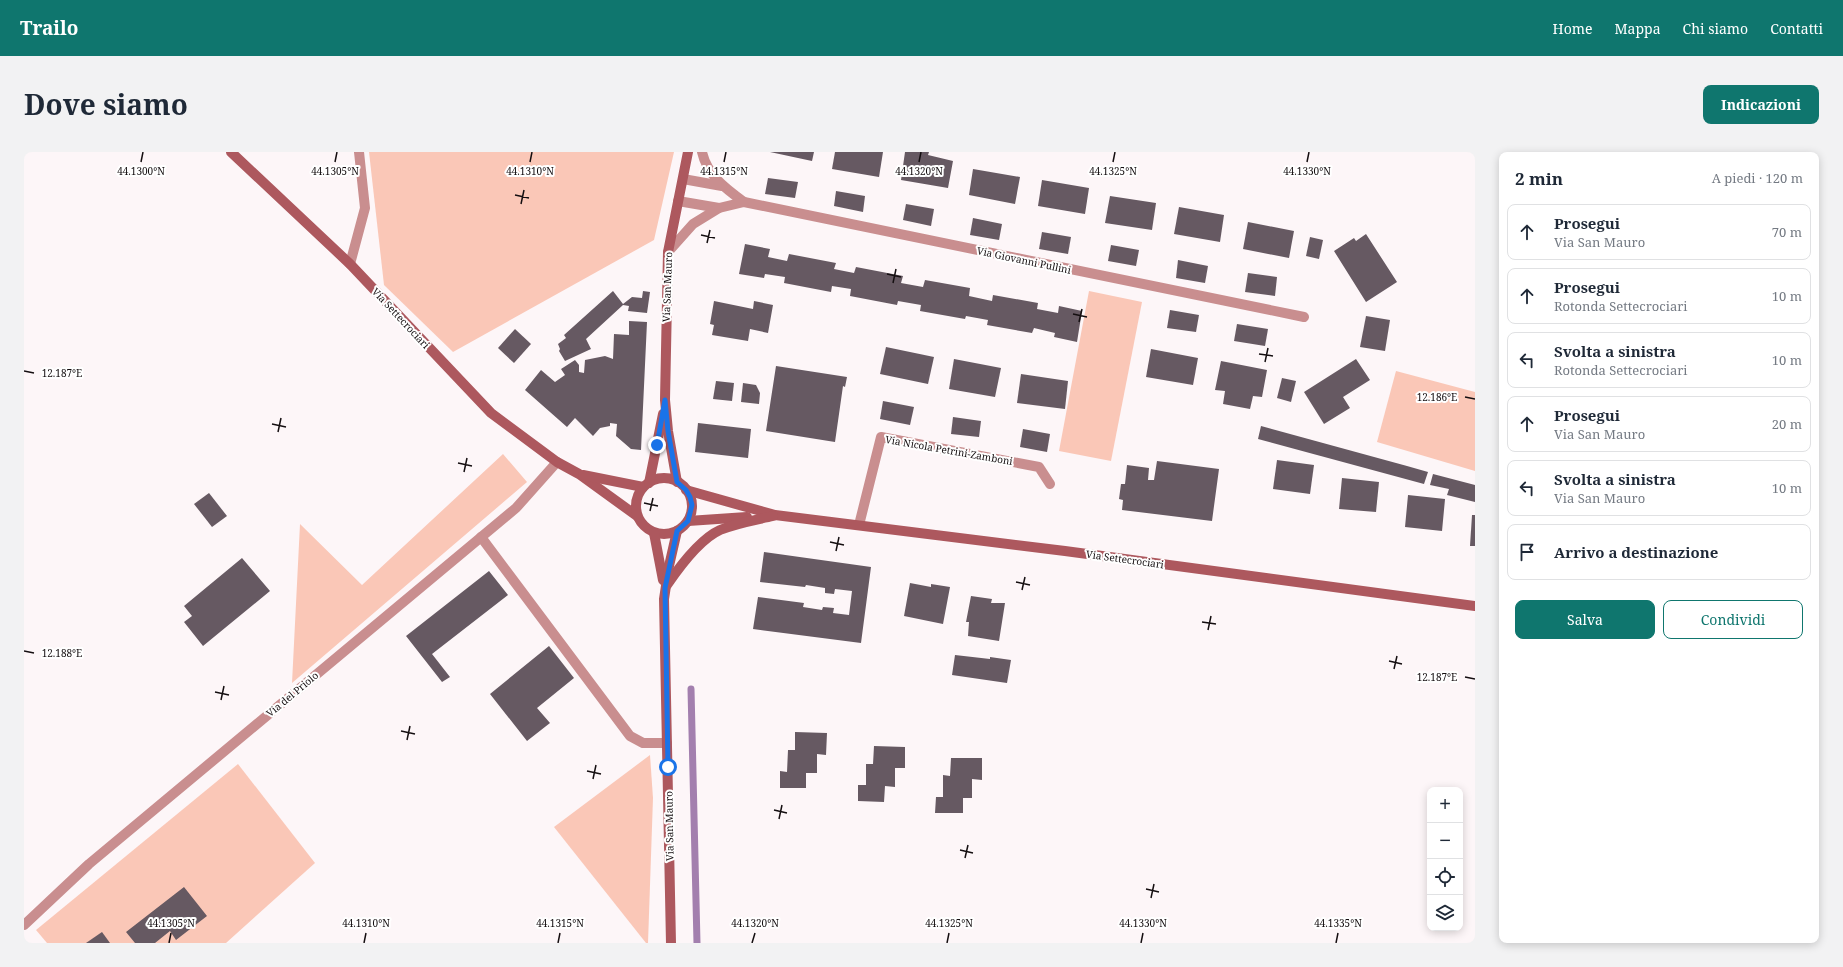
<!DOCTYPE html>
<html lang="it">
<meta charset="utf-8">
<style>
:root{--surface:#fff;--page:#f2f2f3;--text:#1f2937;--muted:#747a83;--line:#e0e1e3;--accent:#0f766e}
body{margin:0;font-family:"Noto Serif",serif;background:var(--page);color:var(--text)}
.controls{position:absolute;right:12px;bottom:12px;display:grid;overflow:hidden;border-radius:8px;box-shadow:0 2px 10px #0003}
.controls button{width:36px;height:36px;display:grid;place-items:center;padding:0;border:0;border-bottom:1px solid var(--line);background:var(--surface);color:var(--text);font:20px sans-serif}
.stop{position:absolute;width:12px;height:12px;margin:-9px;border:3px solid #1a73e8;border-radius:50%;background:#fff}
.stop.end{background:#1a73e8;border-color:#fff;box-shadow:0 1px 4px #0008}
.list{margin:0;padding:0;list-style:none}
h2{display:flex;justify-content:space-between;align-items:center;height:52px;margin:0;padding:0 16px;font-size:17px}
h2 small{font-size:13px;font-weight:400;color:var(--muted)}
.list li{display:grid;grid-template-columns:26px 1fr auto;gap:12px;align-items:center;box-sizing:border-box;height:56px;margin:0 8px 8px;padding:0 8px;border:1px solid var(--line);border-radius:8px}
.list b{display:block;font-size:15px;white-space:nowrap}
.list p{margin:0;font-size:13px;white-space:nowrap;color:var(--muted)}
.list em{font-size:13px;font-style:normal;color:var(--muted)}
.actions{display:flex;gap:8px;padding:12px 16px}
.actions a{flex:1;padding:9px 0;border:1px solid var(--accent);border-radius:8px;text-align:center;font-size:14px;color:var(--accent)}
.actions .main{background:var(--accent);color:#fff}
.icon{flex:none;width:22px;height:22px;fill:none;stroke:currentColor;stroke-width:2;stroke-linecap:round;stroke-linejoin:round}
.map{position:relative;flex:none;width:1451px;height:791px;overflow:hidden;border-radius:8px}
header{display:flex;align-items:center;gap:24px;box-sizing:border-box;height:56px;padding:0 20px;background:var(--accent);color:#fff}
header strong{font-size:19px}
nav{display:flex;gap:22px;margin-inline-start:auto;font-size:14px}
.intro{display:flex;align-items:center;justify-content:space-between;box-sizing:border-box;height:96px;padding:0 24px}
h1{margin:0;font-size:28px}
.button{padding:10px 18px;border-radius:8px;background:var(--accent);color:#fff;font-size:14px;font-weight:700}
main{display:flex;gap:24px;padding:0 24px}
aside{flex:1;background:var(--surface);border-radius:8px;box-shadow:0 2px 10px #0003}
.map>svg:first-child{display:block}
</style>
<header>
<strong>Trailo</strong>
<nav><a>Home</a><a>Mappa</a><a>Chi siamo</a><a>Contatti</a></nav>
</header>
<div class="intro"><h1>Dove siamo</h1><a class="button">Indicazioni</a></div>
<main>
<div class="map">
<svg width="1451" height="791" viewBox="0 0 1451 791">
<rect width="100%" height="100%" fill="#fdf6f8"/>
<!-- green -->
<g fill="#fac7b7">
<path d="M 345,0 L 650,0 L 630,88 L 429,200 L 360,133 Z"/>
<path d="M 1065,139 L 1118,150 L 1087,309 L 1035,299 Z"/>
<path d="M 1372,219 L 1451,240 L 1451,319 L 1353,290 Z"/>
<path d="M 479,302 L 503,330 L 268,531 L 276,372 L 338,433 Z"/>
<path d="M 626,603 L 629,646 L 624,791 L 622,791 L 530,675 Z"/>
<path d="M 214,612 L 291,711 L 202,791 L 23,791 L 12,778 Z"/>
</g>
<g fill="none" stroke-linecap="round" stroke-linejoin="round">
<!-- stream -->
<path stroke="#a37fae" stroke-width="7" d="M 667,537 L 673,791"/>
</g>
<!-- building -->
<g fill="#665962">
<path d="M 746,0 L 790,0 L 788,9 Z"/>
<path d="M 811,0 L 859,0 L 855,25 L 808,17 Z"/>
<path d="M 881,0 L 905,0 L 904,3 L 929,9 L 924,36 L 877,28 Z"/>
<path d="M 949,17 L 996,25 L 991,52 L 945,43 Z"/>
<path d="M 744,26 L 774,30 L 771,46 L 741,42 Z"/>
<path d="M 1018,28 L 1065,36 L 1061,62 L 1014,54 Z"/>
<path d="M 812,39 L 841,44 L 839,60 L 810,54 Z"/>
<path d="M 1086,44 L 1132,51 L 1128,78 L 1081,71 Z"/>
<path d="M 882,52 L 910,57 L 907,74 L 879,68 Z"/>
<path d="M 1155,55 L 1200,63 L 1196,90 L 1150,82 Z"/>
<path d="M 949,66 L 978,72 L 975,88 L 946,83 Z"/>
<path d="M 1224,70 L 1270,79 L 1265,106 L 1219,97 Z"/>
<path d="M 1018,80 L 1047,85 L 1044,102 L 1015,97 Z"/>
<path d="M 1342,82 L 1373,130 L 1342,150 L 1310,99 L 1330,86 L 1332,89 Z"/>
<path d="M 1286,85 L 1299,88 L 1295,107 L 1282,104 Z"/>
<path d="M 721,92 L 746,97 L 744,105 L 763,109 L 765,102 L 812,111 L 810,117 L 830,121 L 832,115 L 879,124 L 877,131 L 899,135 L 901,128 L 946,136 L 945,144 L 968,149 L 969,143 L 1014,151 L 1013,157 L 1034,161 L 1035,154 L 1058,159 L 1053,190 L 1030,185 L 1031,181 L 1010,176 L 1008,181 L 963,173 L 964,168 L 942,164 L 941,167 L 896,159 L 897,153 L 874,149 L 873,153 L 826,144 L 827,137 L 808,134 L 807,140 L 760,131 L 761,125 L 741,122 L 740,126 L 715,122 Z"/>
<path d="M 1087,93 L 1115,98 L 1112,114 L 1084,109 Z"/>
<path d="M 1154,108 L 1184,114 L 1181,131 L 1152,126 Z"/>
<path d="M 1224,121 L 1253,125 L 1251,144 L 1221,140 Z"/>
<path d="M 589,139 L 599,152 L 608,145 L 618,146 L 619,139 L 626,140 L 623,161 L 604,159 L 605,154 L 599,153 L 562,187 L 567,197 L 541,209 L 535,199 L 536,197 L 534,192 L 542,186 L 540,183 Z"/>
<path d="M 690,149 L 729,157 L 730,149 L 749,153 L 744,181 L 726,177 L 724,189 L 688,183 L 690,173 L 686,172 Z"/>
<path d="M 1146,158 L 1175,163 L 1172,180 L 1143,176 Z"/>
<path d="M 1342,164 L 1366,168 L 1361,199 L 1336,195 Z"/>
<path d="M 605,169 L 623,170 L 617,298 L 607,297 L 592,284 L 593,272 L 586,271 L 586,274 L 576,276 L 569,284 L 551,266 L 543,275 L 501,238 L 517,218 L 531,230 L 541,223 L 537,217 L 551,208 L 555,213 L 555,220 L 560,221 L 561,208 L 581,204 L 589,207 L 590,182 L 605,183 Z"/>
<path d="M 1213,172 L 1244,177 L 1241,194 L 1210,189 Z"/>
<path d="M 491,177 L 507,192 L 490,211 L 474,196 Z"/>
<path d="M 862,195 L 910,205 L 904,232 L 856,222 Z"/>
<path d="M 1127,197 L 1174,206 L 1169,233 L 1122,225 Z"/>
<path d="M 930,207 L 977,216 L 971,245 L 925,237 Z"/>
<path d="M 1332,207 L 1346,228 L 1319,245 L 1326,256 L 1300,272 L 1280,240 Z"/>
<path d="M 1197,209 L 1243,218 L 1238,245 L 1229,244 L 1226,257 L 1199,252 L 1201,239 L 1191,238 Z"/>
<path d="M 752,214 L 823,225 L 821,235 L 819,234 L 811,290 L 742,279 Z"/>
<path d="M 997,222 L 1044,229 L 1041,257 L 993,251 Z"/>
<path d="M 1258,226 L 1272,229 L 1267,250 L 1253,246 Z"/>
<path d="M 692,229 L 710,231 L 708,249 L 689,247 Z"/>
<path d="M 719,231 L 732,233 L 736,241 L 735,252 L 717,250 Z"/>
<path d="M 859,249 L 890,255 L 886,273 L 856,267 Z"/>
<path d="M 929,265 L 957,269 L 955,285 L 927,282 Z"/>
<path d="M 674,271 L 727,277 L 724,306 L 671,300 Z"/>
<path d="M 1237,274 L 1383,314 L 1404,320 L 1400,332 L 1234,287 Z"/>
<path d="M 999,277 L 1026,282 L 1023,300 L 996,295 Z"/>
<path d="M 1253,308 L 1290,313 L 1286,342 L 1249,337 Z"/>
<path d="M 1133,309 L 1195,317 L 1188,369 L 1098,358 L 1099,348 L 1095,347 L 1097,332 L 1101,332 L 1103,313 L 1125,316 L 1124,328 L 1130,328 Z"/>
<path d="M 1409,322 L 1451,333 L 1451,350 L 1423,343 L 1425,337 L 1406,333 Z"/>
<path d="M 1318,326 L 1355,330 L 1352,360 L 1315,357 Z"/>
<path d="M 185,341 L 203,364 L 188,375 L 170,352 Z"/>
<path d="M 1384,343 L 1421,347 L 1418,379 L 1381,375 Z"/>
<path d="M 1448,363 L 1451,363 L 1451,394 L 1446,394 Z"/>
<path d="M 740,400 L 847,415 L 837,491 L 729,477 L 734,445 L 780,451 L 779,455 L 798,458 L 799,455 L 810,456 L 809,461 L 825,463 L 828,439 L 811,437 L 810,442 L 801,441 L 801,436 L 782,433 L 781,435 L 736,430 Z"/>
<path d="M 218,406 L 246,439 L 179,494 L 160,470 L 168,464 L 160,454 Z"/>
<path d="M 465,419 L 484,443 L 408,502 L 426,525 L 418,530 L 382,484 Z"/>
<path d="M 886,431 L 907,435 L 907,432 L 926,435 L 919,472 L 880,464 Z"/>
<path d="M 947,444 L 968,447 L 967,451 L 981,451 L 975,489 L 944,484 L 945,470 L 942,470 Z"/>
<path d="M 525,494 L 550,526 L 513,556 L 526,571 L 503,589 L 466,542 Z"/>
<path d="M 931,503 L 966,507 L 966,505 L 987,508 L 983,531 L 928,523 Z"/>
<path d="M 771,580 L 803,581 L 802,603 L 793,602 L 793,621 L 782,621 L 782,636 L 756,636 L 756,619 L 763,620 L 764,598 L 771,598 Z"/>
<path d="M 850,594 L 881,595 L 881,616 L 871,616 L 871,635 L 861,634 L 860,650 L 834,649 L 834,633 L 842,633 L 842,612 L 849,612 Z"/>
<path d="M 927,606 L 958,606 L 958,628 L 948,627 L 948,646 L 939,646 L 939,661 L 911,661 L 912,645 L 919,645 L 919,623 L 926,624 Z"/>
<path d="M 160,735 L 183,764 L 152,788 L 146,779 L 131,791 L 111,791 L 102,780 Z"/>
<path d="M 78,780 L 86,791 L 62,791 Z"/>
</g>
<g fill="none" stroke-linecap="round" stroke-linejoin="round">
<!-- service -->
<path stroke="#c98e8f" stroke-width="10" d="M 457,385 L 606,584 L 619,591 L 643,591"/>
<!-- minor -->
<g stroke="#c98e8f" stroke-width="10">
<path d="M 678,0 C 683,23 702,37 720,50 L 1280,165"/>
<path d="M 659,27 L 698,34"/>
<path d="M 654,49 L 695,56"/>
<path d="M 644,100 L 669,72 L 695,56 L 720,50"/>
<path d="M 326,112 L 341,56 L 335,0"/>
<path d="M 835,373 L 857,285 L 1015,315 L 1026,332"/>
<path d="M 0,773 L 65,712 L 492,356 L 533,310"/>
</g>
<!-- secondary -->
<g stroke="#ad585e" stroke-width="10">
<path d="M 207,0 L 326,112 L 467,261 L 533,310 L 555,322 L 613,364"/>
<path d="M 559,323 L 619,335"/>
<circle cx="640" cy="354" r="28"/>
<path d="M 653,330 L 644,279 L 641,248 L 644,100 L 664,0"/>
<path d="M 625,331 L 639,262"/>
<path d="M 662,338 L 751,363 L 1041,399 L 1451,454"/>
<path d="M 664,369 L 723,365"/>
<path d="M 630,381 L 639,428"/>
<path d="M 643,433 C 656,414 676,387 696,378 C 713,371 732,368 749,364"/>
<path d="M 647,791 L 640,447 L 645,414 L 653,379"/>
</g>
</g>
<g fill="none" stroke-linecap="round" stroke-linejoin="round">
<!-- route -->
<path stroke="#1a73e8" stroke-width="5" d="M 633,293 L 641,248 L 644,279 L 653,330 L 662,338 L 666,345 L 668,353 L 664,369 L 653,379 L 641,436 L 644,615"/>
</g>
<!-- ticks -->
<path fill="none" stroke="#140e10" stroke-width="1.5" d="M 117,10 L 119,0M 311,10 L 313,0M 506,10 L 508,0M 700,10 L 702,0M 895,10 L 897,0M 1089,10 L 1091,0M 1283,10 L 1285,0M 491,43 L 505,46M 497,52 L 500,38M 677,83 L 691,86M 683,91 L 686,78M 863,122 L 877,125M 869,131 L 872,117M 1049,162 L 1063,165M 1055,170 L 1058,157M 1235,202 L 1249,204M 1241,210 L 1244,196M 0,219 L 10,221M 1441,245 L 1451,247M 248,272 L 262,275M 254,280 L 257,266M 434,311 L 448,314M 440,320 L 443,306M 620,351 L 634,354M 626,359 L 629,346M 806,390 L 820,393M 812,399 L 815,385M 992,430 L 1006,433M 998,438 L 1001,425M 1178,470 L 1192,472M 1184,478 L 1187,464M 0,499 L 10,501M 1365,509 L 1378,512M 1370,517 L 1373,504M 1441,525 L 1451,527M 191,540 L 205,543M 197,548 L 200,534M 377,579 L 391,582M 383,588 L 386,574M 563,619 L 577,622M 569,627 L 572,613M 750,658 L 763,661M 755,667 L 758,653M 936,698 L 949,701M 941,706 L 944,693M 1122,737 L 1135,740M 1127,746 L 1130,732M 145,791 L 147,781M 340,791 L 342,781M 534,791 L 536,781M 728,791 L 731,781M 923,791 L 925,781M 1117,791 L 1119,781M 1312,791 L 1314,781"/>
<g text-anchor="middle" dominant-baseline="central" stroke-width="4" stroke-linejoin="round" paint-order="stroke">
<!-- street labels -->
<g font-size="10" fill="#140e10" stroke="#fff">
<text transform="translate(1000 108) rotate(12)">Via Giovanni Pullini</text>
<text transform="translate(643 135) rotate(-88)">Via San Mauro</text>
<text transform="translate(377 166) rotate(47)">Via Settecrociari</text>
<text transform="translate(925 298) rotate(10)">Via Nicola Petrini-Zamboni</text>
<text transform="translate(1101 407) rotate(8)">Via Settecrociari</text>
<text transform="translate(268 542) rotate(-40)">Via del Priolo</text>
<text transform="translate(645 674) rotate(-91)">Via San Mauro</text>
</g>
</g>
<g font-size="10" text-anchor="middle" fill="#140e10" stroke="#fff" stroke-width="4" stroke-linejoin="round" paint-order="stroke">
<text x="117" y="23">44.1300°N</text>
<text x="311" y="23">44.1305°N</text>
<text x="506" y="23">44.1310°N</text>
<text x="700" y="23">44.1315°N</text>
<text x="895" y="23">44.1320°N</text>
<text x="1089" y="23">44.1325°N</text>
<text x="1283" y="23">44.1330°N</text>
<text x="38" y="225">12.187°E</text>
<text x="1413" y="249">12.186°E</text>
<text x="38" y="505">12.188°E</text>
<text x="1413" y="529">12.187°E</text>
<text x="147" y="775">44.1305°N</text>
<text x="342" y="775">44.1310°N</text>
<text x="536" y="775">44.1315°N</text>
<text x="731" y="775">44.1320°N</text>
<text x="925" y="775">44.1325°N</text>
<text x="1119" y="775">44.1330°N</text>
<text x="1314" y="775">44.1335°N</text>
</g>
</svg>
<div class="controls">
<button>+</button>
<button>−</button>
<button><svg class="icon" aria-label="locate" viewBox="0 0 24 24"><circle cx="12" cy="12" r="6"/><path d="M12 2v4M12 18v4M2 12h4M18 12h4"/></svg></button>
<button><svg class="icon" aria-label="layers" viewBox="0 0 24 24"><path d="M12 4l9 5-9 5-9-5zM3 14l9 5 9-5"/></svg></button>
</div>
<div class="stop" style="left:644px;top:615px"></div>
<div class="stop end" style="left:633px;top:293px"></div>
</div>
<aside>
<h2>2 min<small>A piedi · 120 m</small></h2>
<ul class="list">
<li><svg class="icon" aria-label="ahead" viewBox="0 0 24 24"><path d="M12 20V5M6 11l6-6 6 6"/></svg><div><b>Prosegui</b><p>Via San Mauro</p></div><em>70 m</em></li>
<li><svg class="icon" aria-label="ahead" viewBox="0 0 24 24"><path d="M12 20V5M6 11l6-6 6 6"/></svg><div><b>Prosegui</b><p>Rotonda Settecrociari</p></div><em>10 m</em></li>
<li><svg class="icon" aria-label="left" viewBox="0 0 24 24"><path d="M17 20v-9H6M10 6l-5 5 5 5"/></svg><div><b>Svolta a sinistra</b><p>Rotonda Settecrociari</p></div><em>10 m</em></li>
<li><svg class="icon" aria-label="ahead" viewBox="0 0 24 24"><path d="M12 20V5M6 11l6-6 6 6"/></svg><div><b>Prosegui</b><p>Via San Mauro</p></div><em>20 m</em></li>
<li><svg class="icon" aria-label="left" viewBox="0 0 24 24"><path d="M17 20v-9H6M10 6l-5 5 5 5"/></svg><div><b>Svolta a sinistra</b><p>Via San Mauro</p></div><em>10 m</em></li>
<li><svg class="icon" aria-label="arrive" viewBox="0 0 24 24"><path d="M6 21V4h12l-3 4 3 4H6"/></svg><div><b>Arrivo a destinazione</b></div></li>
</ul>
<div class="actions"><a class="main">Salva</a><a>Condividi</a></div>
</aside>
</main>
